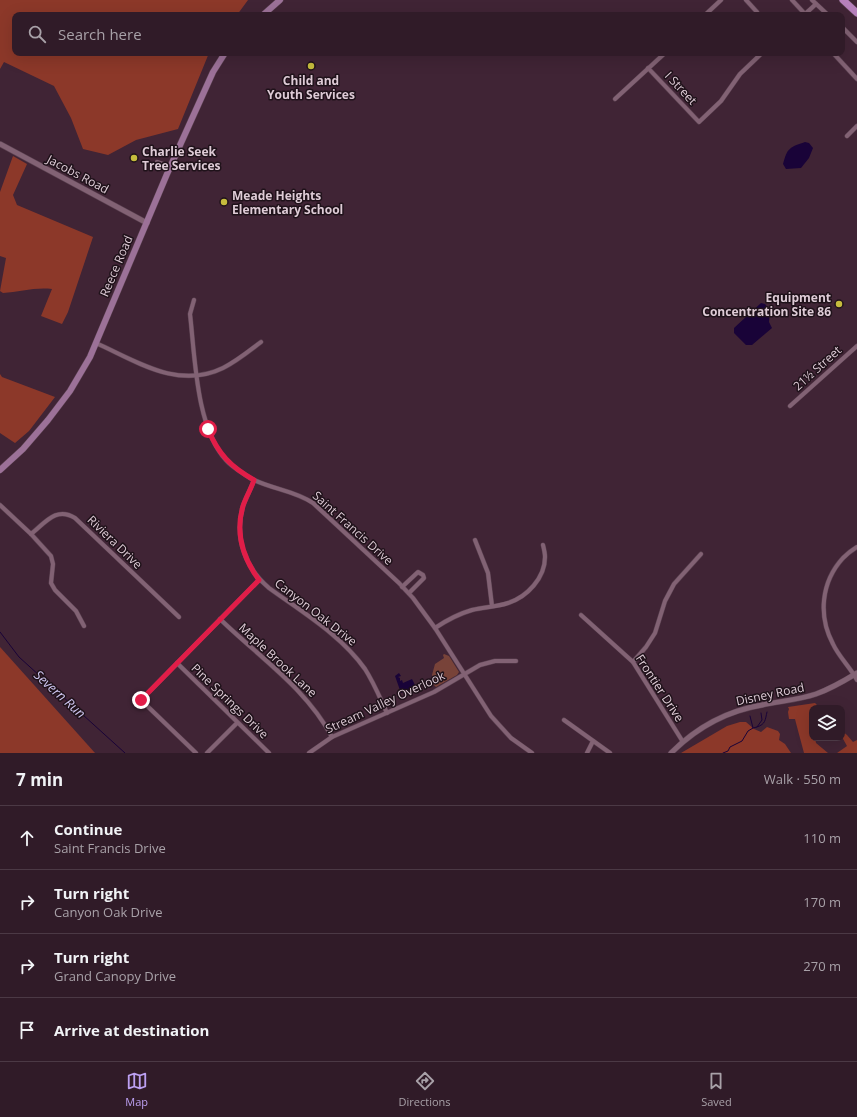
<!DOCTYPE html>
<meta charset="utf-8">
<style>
:root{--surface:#301b28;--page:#382430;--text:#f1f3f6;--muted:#a8a1a8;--line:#4b3945;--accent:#bca0f2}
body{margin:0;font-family:"Open Sans",sans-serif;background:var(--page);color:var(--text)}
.controls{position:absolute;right:12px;bottom:12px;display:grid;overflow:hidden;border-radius:8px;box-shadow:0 4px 16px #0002}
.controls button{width:36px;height:36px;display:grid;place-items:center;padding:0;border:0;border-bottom:1px solid var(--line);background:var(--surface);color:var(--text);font:20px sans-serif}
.stop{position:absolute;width:12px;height:12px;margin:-9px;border:3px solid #e11d48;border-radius:50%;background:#fff}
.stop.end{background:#e11d48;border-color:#fff;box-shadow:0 1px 4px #0008}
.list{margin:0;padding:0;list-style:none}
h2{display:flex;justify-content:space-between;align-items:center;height:52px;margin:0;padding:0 16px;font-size:17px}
h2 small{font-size:13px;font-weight:400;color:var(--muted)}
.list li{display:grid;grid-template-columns:26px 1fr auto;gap:12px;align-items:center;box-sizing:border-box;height:64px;padding:0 16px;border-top:1px solid var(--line)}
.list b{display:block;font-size:15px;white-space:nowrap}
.list p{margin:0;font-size:13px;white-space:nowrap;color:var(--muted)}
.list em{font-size:13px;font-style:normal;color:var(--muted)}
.icon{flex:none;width:22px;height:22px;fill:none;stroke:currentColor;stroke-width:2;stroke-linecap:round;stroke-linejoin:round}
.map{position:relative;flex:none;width:857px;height:753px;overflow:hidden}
.search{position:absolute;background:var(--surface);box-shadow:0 4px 16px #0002;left:12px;right:12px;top:12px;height:44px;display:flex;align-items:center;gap:10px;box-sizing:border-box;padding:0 14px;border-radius:8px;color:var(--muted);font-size:15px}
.sheet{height:308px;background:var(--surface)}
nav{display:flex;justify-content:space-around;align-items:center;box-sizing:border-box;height:56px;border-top:1px solid var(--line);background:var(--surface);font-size:11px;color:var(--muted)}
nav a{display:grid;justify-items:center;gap:2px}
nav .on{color:var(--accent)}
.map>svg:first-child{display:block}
</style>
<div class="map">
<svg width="857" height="753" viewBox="0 0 857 753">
<rect width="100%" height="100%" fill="#402435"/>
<!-- green -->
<path fill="#784339" d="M 444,654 L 449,656 L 459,672 L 457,675 L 436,687 L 433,684 L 435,682 L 432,675 L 435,664 L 444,658 L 443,655 Z"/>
<!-- forest -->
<g fill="#8c3829">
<path d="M 0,0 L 248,0 L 237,15 L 15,15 L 15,53 L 209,53 L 178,129 L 136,140 L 108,155 L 83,149 L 71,118 L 54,86 L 4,62 L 0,69 Z"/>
<path d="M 13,156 L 27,164 L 13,195 L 17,205 L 93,237 L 68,312 L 62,324 L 41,316 L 52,289 C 35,287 19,292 3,293 L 0,291 L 6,258 L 0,256 L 0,192 Z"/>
<path d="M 0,374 L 2,377 L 55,397 L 29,431 L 15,443 L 0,433 Z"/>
<path d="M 0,647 L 95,753 L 0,753 Z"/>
<path d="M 815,703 L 820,708 L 812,708 L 812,738 L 815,738 L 816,743 L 828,753 L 804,753 L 796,723 L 795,719 L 789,719 L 788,712 L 789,709 L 788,707 Z"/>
<path d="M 740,722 L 746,722 L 754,729 L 761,732 L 767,727 L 778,731 L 780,734 L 779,740 L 785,744 L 791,753 L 681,753 L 727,726 Z"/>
<path d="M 842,731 L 847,735 L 853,742 L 857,740 L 857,753 L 837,753 L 847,746 L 842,737 Z"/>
</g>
<!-- water -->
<g fill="#190338">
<path d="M 805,142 L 809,143 L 813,148 L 809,158 L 801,168 L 786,169 L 783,164 C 787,148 790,147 805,142 Z"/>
<path d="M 761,303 L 765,304 L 770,310 L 769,322 L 772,328 L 752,345 L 746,345 L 734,333 L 734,328 Z"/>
<path d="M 399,673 L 401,676 L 398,677 L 400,678 L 400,681 L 402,680 L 403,683 L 412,679 L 416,687 L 401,693 L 395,676 Z"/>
</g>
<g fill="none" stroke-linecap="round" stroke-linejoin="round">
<!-- stream -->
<g stroke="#190338" stroke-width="1">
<path d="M 0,632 L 19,657 L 125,753"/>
<path d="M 757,727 C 766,724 765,720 767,712"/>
<path d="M 753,728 L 757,727 L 762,720 L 761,713"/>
<path d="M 723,753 L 728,751 L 730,747 L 742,741 L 748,731 L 753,728 L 750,716"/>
</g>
<defs>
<g id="minor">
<path d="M 746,0 L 757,12"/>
<path d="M 792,0 L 805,14"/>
<path d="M 812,0 L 828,15"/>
<path d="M 705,15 L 721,0"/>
<path d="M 804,15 L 816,4"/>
<path d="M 842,27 L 857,42"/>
<path d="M 833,53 L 857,79"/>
<path d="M 648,68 L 699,122 L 721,101 L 740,74 L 762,53"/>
<path d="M 615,99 L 665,53"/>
<path d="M 847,136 L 857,126"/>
<path d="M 157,162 L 171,167"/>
<path d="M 194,300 L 190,314 C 195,357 196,427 226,460 C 232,467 243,473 250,478 C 270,489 294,490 313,503 L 399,583 L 413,598 L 435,628 L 491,716 L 511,738 L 532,753"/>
<path d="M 96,343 C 136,361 178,390 223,368 C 237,361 249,351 261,342"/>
<path d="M 790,406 L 857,346"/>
<path d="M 254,480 C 251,489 246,497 243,506 C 234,537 245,568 269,588 C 302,612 341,635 365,669 C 374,683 380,698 387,713"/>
<path d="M 0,505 L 31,534 L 51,556 L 53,564 L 51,583 L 55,590 L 76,611 L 84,626"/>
<path d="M 31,534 C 45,523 56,506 75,518 L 179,617"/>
<path d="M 475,540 L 488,573 L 492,606"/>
<path d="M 857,547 C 852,550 847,554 843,558 C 821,582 818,616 833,644 C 839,657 850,667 857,680"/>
<path d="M 402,587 L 418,572 L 423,575 L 424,578 L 409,593"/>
<path d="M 581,615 L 633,662 L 683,742"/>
<path d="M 220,619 C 259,657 306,688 332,737"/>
<path d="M 435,628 C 447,620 458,614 472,610 C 483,607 497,607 508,603 C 527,597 545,578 545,557 C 545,553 544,549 543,545"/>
<path d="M 633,662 L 646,647 L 655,633 L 665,601 L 674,584 L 701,554"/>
<path d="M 177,663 L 269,753"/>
<path d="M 564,720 L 610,753"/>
<path d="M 196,753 L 141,700 L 259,580"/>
<path d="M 207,753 L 237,723"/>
<path d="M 309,753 L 332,737 L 434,692 L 480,665 L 495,661 L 516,661"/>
<path d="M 587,753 L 593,741"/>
</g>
<g id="tertiary">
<path d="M 0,144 L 147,223"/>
<path d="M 671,753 C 696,728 726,711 762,705 C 780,701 798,700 816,694 C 830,689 844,681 857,673"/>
</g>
<g id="secondary">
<path d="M 263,15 L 280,0"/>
<path d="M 0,470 L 23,449 L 48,420 L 70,391 L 90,357 L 167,174 L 213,72 L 225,53"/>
</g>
<path id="primary" d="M 843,0 L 857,13"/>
</defs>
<!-- minor casing -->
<use href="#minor" stroke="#5a4150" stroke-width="5"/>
<!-- tertiary casing -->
<use href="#tertiary" stroke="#5a4150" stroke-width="6"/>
<!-- secondary casing -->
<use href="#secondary" stroke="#5a4150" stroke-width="7"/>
<!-- primary casing -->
<use href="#primary" stroke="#5a4150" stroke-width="8"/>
<!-- minor -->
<use href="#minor" stroke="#826274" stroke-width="4"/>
<!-- tertiary -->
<use href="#tertiary" stroke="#826274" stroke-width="5"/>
<!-- secondary -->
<use href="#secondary" stroke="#9c7198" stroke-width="6"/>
<!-- primary -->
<use href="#primary" stroke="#b680bb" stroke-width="7"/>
</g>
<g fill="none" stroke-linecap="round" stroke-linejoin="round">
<!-- route -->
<path stroke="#e11d48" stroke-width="5" d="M 141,700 L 259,580 C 243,558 235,533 243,506 C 246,497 251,489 254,480 C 231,467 218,454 208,429"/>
</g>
<!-- markers -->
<g fill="#c6bc3d" stroke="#1f121a" stroke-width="1.5">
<circle cx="311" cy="66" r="4"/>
<circle cx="134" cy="158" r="4"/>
<circle cx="224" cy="202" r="4"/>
<circle cx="839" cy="304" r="4"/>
</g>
<g text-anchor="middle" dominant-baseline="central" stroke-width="3" stroke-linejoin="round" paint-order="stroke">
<!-- poi labels -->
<g font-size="12" font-weight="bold" fill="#decbd6" stroke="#1f121a" text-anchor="start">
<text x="311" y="80" text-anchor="middle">Child and<tspan x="311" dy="14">Youth Services</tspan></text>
<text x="142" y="151">Charlie Seek<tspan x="142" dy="14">Tree Services</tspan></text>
<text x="232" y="195">Meade Heights<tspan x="232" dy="14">Elementary School</tspan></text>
<text x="831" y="297" text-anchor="end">Equipment<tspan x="831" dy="14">Concentration Site 86</tspan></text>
</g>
<!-- street labels -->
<g font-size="12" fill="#decbd6" stroke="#1f121a">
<text transform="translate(681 88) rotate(47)">I Street</text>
<text transform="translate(78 174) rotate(28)">Jacobs Road</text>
<text transform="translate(116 266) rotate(-67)">Reece Road</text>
<text transform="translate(817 368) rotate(-42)">21½ Street</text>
<text transform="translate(353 528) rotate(42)">Saint Francis Drive</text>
<text transform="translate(115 542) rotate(44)">Riviera Drive</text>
<text transform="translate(316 612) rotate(38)">Canyon Oak Drive</text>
<text transform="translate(278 660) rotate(43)">Maple Brook Lane</text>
<text transform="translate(660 688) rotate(57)">Frontier Drive</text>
<text transform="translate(770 694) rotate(-12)">Disney Road</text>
<text transform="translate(230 701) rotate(44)">Pine Springs Drive</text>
<text transform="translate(385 702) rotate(-25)">Stream Valley Overlook</text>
</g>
<!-- water labels -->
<g font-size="13" font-style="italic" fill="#cec5ef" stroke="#1f121a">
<text transform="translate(60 694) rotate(42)">Severn Run</text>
</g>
</g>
</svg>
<div class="controls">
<button><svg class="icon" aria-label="layers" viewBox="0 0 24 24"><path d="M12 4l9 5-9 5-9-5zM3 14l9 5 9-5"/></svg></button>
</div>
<div class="stop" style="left:208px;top:429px"></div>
<div class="stop end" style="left:141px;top:700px"></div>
<div class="search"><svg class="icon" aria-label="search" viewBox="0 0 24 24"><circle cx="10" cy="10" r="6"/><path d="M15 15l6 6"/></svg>Search here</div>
</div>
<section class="sheet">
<h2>7 min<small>Walk · 550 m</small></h2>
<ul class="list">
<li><svg class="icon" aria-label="ahead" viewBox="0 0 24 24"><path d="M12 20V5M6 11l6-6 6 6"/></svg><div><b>Continue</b><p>Saint Francis Drive</p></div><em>110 m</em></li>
<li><svg class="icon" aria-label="right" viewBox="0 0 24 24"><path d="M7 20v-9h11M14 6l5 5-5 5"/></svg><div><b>Turn right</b><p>Canyon Oak Drive</p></div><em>170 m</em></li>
<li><svg class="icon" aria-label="right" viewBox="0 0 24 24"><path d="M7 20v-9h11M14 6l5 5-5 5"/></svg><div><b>Turn right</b><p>Grand Canopy Drive</p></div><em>270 m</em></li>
<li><svg class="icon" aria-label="arrive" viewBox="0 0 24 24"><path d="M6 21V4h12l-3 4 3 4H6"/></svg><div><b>Arrive at destination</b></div></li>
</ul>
</section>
<nav>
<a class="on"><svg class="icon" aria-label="map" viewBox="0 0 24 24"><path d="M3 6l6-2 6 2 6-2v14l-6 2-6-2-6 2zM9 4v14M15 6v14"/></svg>Map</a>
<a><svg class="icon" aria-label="directions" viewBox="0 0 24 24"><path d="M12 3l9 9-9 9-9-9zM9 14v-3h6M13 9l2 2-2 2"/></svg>Directions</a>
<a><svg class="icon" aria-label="saved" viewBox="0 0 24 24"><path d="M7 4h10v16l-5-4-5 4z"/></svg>Saved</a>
</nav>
